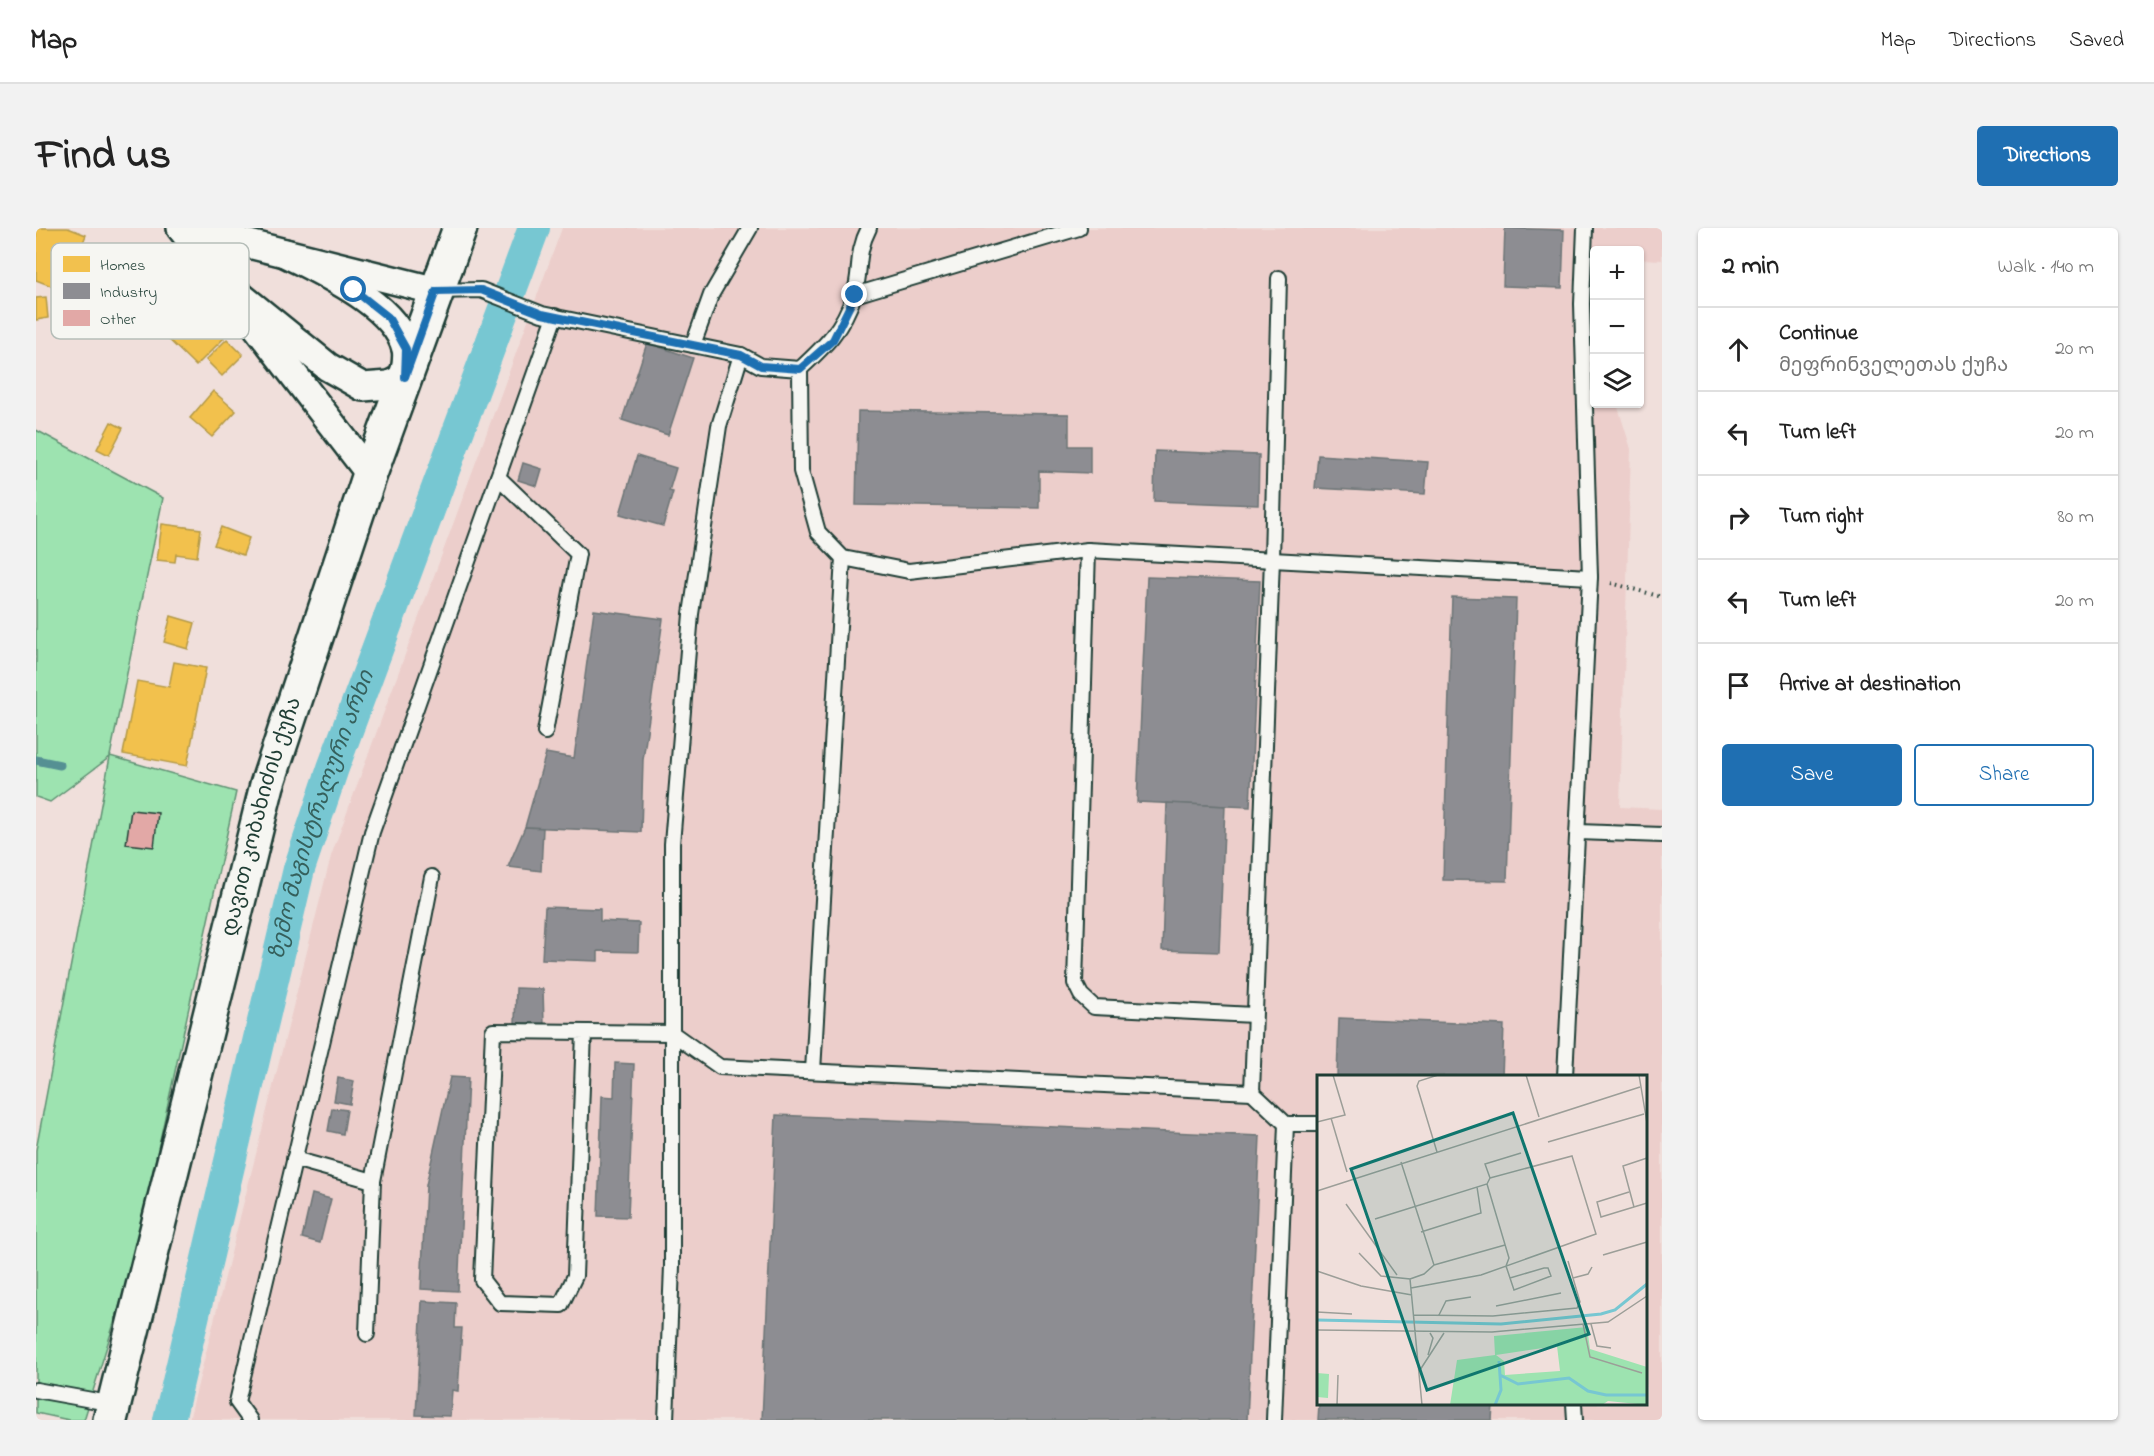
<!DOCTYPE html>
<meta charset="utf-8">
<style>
:root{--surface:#fff;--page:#f2f2f2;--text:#222;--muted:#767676;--line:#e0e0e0;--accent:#1f6fb2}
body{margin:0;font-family:"Indie Flower","Noto Sans Georgian",sans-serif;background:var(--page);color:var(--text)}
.controls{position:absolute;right:18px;top:18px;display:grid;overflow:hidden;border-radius:6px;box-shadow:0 2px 4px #0004}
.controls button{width:54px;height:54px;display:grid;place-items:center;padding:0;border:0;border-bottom:2px solid var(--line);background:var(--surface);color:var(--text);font:30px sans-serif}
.stop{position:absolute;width:18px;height:18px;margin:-14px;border:4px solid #1f6fb2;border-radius:50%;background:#fff}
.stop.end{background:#1f6fb2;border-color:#fff;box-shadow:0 2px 6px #0008}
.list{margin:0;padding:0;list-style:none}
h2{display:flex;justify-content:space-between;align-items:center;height:78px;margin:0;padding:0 24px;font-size:26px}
h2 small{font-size:20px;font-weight:400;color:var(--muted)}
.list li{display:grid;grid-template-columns:39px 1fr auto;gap:18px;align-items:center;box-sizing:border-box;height:84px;padding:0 24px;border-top:2px solid var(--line)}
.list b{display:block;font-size:22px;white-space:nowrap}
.list p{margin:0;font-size:20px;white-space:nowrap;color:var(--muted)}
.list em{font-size:20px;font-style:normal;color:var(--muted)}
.actions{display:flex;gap:12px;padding:18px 24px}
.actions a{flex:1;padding:14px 0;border:2px solid var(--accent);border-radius:6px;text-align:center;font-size:21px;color:var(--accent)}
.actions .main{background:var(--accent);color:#fff}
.icon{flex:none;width:33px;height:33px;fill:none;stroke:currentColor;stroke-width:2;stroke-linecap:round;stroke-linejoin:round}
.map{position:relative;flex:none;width:1626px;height:1192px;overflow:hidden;border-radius:6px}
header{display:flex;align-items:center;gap:36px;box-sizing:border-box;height:84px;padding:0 30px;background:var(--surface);border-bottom:2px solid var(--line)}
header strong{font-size:28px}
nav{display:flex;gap:33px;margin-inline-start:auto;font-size:21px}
.intro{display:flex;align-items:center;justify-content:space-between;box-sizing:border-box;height:144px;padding:0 36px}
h1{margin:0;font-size:42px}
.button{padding:15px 27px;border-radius:6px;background:var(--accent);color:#fff;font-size:21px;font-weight:700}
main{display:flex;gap:36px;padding:0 36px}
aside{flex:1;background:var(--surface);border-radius:6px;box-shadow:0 2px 4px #0004}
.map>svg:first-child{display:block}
</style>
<header>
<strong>Map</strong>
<nav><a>Map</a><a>Directions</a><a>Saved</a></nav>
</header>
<div class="intro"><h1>Find us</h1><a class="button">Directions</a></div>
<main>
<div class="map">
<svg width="1626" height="1192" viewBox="0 0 1626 1192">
<rect width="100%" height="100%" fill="#f0dfdb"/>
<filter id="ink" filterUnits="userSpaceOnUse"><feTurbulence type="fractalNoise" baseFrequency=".0167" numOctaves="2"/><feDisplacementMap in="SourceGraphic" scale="12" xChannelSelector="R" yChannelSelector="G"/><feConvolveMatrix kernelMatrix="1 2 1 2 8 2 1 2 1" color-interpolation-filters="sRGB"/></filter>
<g filter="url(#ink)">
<!-- built -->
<path fill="#eccecb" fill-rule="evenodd" d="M 526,0 L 1626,0 L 1626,32 L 1604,31 L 1604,22 L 1558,22 L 1558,176 L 1581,176 L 1595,221 L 1584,579 L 1626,581 L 1626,1192 L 153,1192 L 295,628 ZM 1282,848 L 1610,848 L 1610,1176 L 1282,1176 Z"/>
<!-- green -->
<path fill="#9de3b0" stroke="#5e9072" stroke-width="1.5" d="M 0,202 L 127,270 L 74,528 L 200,564 L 98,1031 L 48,1192 L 33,1192 L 0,1185 L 0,922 L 74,529 L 14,574 L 0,569 Z"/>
<!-- homes -->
<g fill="#f2c14e" stroke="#b39946" stroke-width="1.5">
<path d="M 0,0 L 32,0 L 50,7 L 28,63 L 0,52 Z"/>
<path d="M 10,69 L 12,90 L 0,92 L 0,70 Z"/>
<path d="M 152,75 L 188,110 L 160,138 L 124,103 Z"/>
<path d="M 191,111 L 207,127 L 186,148 L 170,132 Z"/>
<path d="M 177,163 L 200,183 L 176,209 L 154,190 Z"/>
<path d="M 75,194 L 87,200 L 73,227 L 61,221 Z"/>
<path d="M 126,296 L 165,301 L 161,329 L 140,326 L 139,334 L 121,332 Z"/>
<path d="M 185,299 L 213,310 L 207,327 L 178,317 Z"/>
<path d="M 135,388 L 159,395 L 152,421 L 128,414 Z"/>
<path d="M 138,434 L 170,440 L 151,538 L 87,526 L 101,453 L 133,459 Z"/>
</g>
<!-- industry -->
<g fill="#8d8d92" stroke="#6c7576" stroke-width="1.5">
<path d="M 1469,0 L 1528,2 L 1526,60 L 1467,58 Z"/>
<path d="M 611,115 L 657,130 L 632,207 L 586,192 Z"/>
<path d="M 822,183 L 1033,186 L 1033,218 L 1054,218 L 1054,245 L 1003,243 L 1003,280 L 820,277 Z"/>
<path d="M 1119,223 L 1223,227 L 1222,277 L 1118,273 Z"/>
<path d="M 1282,227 L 1392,234 L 1389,266 L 1279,260 Z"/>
<path d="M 601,228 L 640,240 L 633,263 L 637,264 L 627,298 L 584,286 Z"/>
<path d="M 487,235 L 506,241 L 501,258 L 482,252 Z"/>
<path d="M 1111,349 L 1224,353 L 1214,579 L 1101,574 Z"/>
<path d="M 1416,369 L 1480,371 L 1471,653 L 1407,652 Z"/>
<path d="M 558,382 L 627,391 L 607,532 L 605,604 L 489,599 L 510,525 L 538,530 Z"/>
<path d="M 1131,575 L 1189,578 L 1183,724 L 1126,722 Z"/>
<path d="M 489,599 L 507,600 L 505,643 L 472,639 Z"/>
<path d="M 509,679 L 564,681 L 564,693 L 603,695 L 602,724 L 562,723 L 562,733 L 506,731 Z"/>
<path d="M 480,760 L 507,761 L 508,797 L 479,796 Z"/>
<path d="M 1303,790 L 1468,797 L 1466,848 L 1301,848 Z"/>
<path d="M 579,835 L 598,836 L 592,989 L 562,988 L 566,868 L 578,869 Z"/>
<path d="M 414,849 L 432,850 L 422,1063 L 385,1061 L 390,957 Z"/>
<path d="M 302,850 L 318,853 L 314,876 L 298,873 Z"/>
<path d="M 296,880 L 311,882 L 307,906 L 292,903 Z"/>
<path d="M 740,887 L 1224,908 L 1211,1192 L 726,1192 Z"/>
<path d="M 276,966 L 295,971 L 284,1015 L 266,1010 Z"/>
<path d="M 386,1073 L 420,1075 L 419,1100 L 426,1100 L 422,1163 L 416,1162 L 414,1188 L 380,1187 Z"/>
<path d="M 1283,1176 L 1457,1176 L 1456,1192 L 1282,1192 Z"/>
</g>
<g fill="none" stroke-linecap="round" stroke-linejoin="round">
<!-- stream -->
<path stroke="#549093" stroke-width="9" d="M 0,532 L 24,537"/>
<!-- canal -->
<path stroke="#77c7d2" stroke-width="32" id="s1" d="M 133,1192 L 263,641 L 297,540 L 498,0"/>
</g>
<!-- building -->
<path fill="#e2a8a6" stroke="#1f3d34" stroke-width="1.5" d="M 95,582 L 122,585 L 118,619 L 90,616 Z"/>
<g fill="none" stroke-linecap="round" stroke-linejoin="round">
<defs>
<g id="lane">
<path d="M 1243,50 L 1236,331 L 1216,864 L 1250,896 L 1282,896"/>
<path d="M 401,63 L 445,62 L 506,86 L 705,127 L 725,138 L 764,141 C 789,118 807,101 818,67 C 826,43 819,27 833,0"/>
<path d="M 819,67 L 1043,0"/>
<path d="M 657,117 L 675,67 L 714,0"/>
<path d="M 764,141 L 765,243 L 782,304 L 807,330 L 873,343 L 1052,322 L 1554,349"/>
<path d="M 462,249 L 542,326 L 509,504"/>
<path d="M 1052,322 L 1039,755 L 1045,767 L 1058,779 L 1218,787"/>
<path d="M 1542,604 L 1626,607"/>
<path d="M 548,804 L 539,1048 L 525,1077 L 464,1075 L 446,1052 L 457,803 L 636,805 L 684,839 L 1216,864"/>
<path d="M 777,843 L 807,330"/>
<path d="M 1529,848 L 1554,349 L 1546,76 L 1549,0"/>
<path d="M 258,931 L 337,953"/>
<path d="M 331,1106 L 337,953 L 396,649"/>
<path d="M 0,1162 L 78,1176"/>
<path d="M 1538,1176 L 1539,1192"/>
<path d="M 214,1192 L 201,1174 L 336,604 L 519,88"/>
<path d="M 630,1192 L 636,1038 L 636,616 L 655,386 L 683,198 L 705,127"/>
<path d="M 1238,1192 L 1250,896"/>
</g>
<g id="street">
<path d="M 145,0 L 334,246"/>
<path d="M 149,0 L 401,63"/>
<path d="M 186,53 L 292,139 L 327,159 L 353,157 L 369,149 C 369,141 372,129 370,121 C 359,76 287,45 249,25"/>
</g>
<g id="secondary">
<path id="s2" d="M 74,1192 L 231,557 L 334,246 L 424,0"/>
</g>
</defs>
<!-- lane casing -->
<use href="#lane" stroke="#1f3d34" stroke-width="18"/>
<!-- street casing -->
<use href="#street" stroke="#1f3d34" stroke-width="32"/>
<!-- secondary casing -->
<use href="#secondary" stroke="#1f3d34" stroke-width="38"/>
<!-- path -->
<path stroke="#1f3d34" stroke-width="4" stroke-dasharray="1.5 4.5" stroke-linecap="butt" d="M 1575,355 L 1626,369"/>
<!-- lane -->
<use href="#lane" stroke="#f6f6f2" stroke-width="14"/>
<!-- street -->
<use href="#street" stroke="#f6f6f2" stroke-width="27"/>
<!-- secondary -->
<use href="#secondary" stroke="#f6f6f2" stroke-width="33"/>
</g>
</g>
<g fill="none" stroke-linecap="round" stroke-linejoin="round" filter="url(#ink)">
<!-- route -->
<path stroke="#1f6fb2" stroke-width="8" d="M 318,62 L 352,89 L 370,121 L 369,149 L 400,63 L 445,62 L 506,86 L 705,127 L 725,138 L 764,141 L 797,112 L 819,67"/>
</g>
<g text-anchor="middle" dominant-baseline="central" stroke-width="6" stroke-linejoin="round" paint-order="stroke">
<!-- street labels -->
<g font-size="21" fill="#1f3d34" stroke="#f6f6f2">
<text stroke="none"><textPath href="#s2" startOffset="622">დავით კობახიძის ქუჩა</textPath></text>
</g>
<!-- water labels -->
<g font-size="22" font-style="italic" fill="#35605c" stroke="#f6f6f2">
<text stroke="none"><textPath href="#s1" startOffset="624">ზემო მაგისტრალური არხი</textPath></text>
</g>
</g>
<!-- overview -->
<g transform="translate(1281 847)">
<rect width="330" height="330" fill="#f0dfdb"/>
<path d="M 270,252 L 273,274 L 330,292 L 330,330 L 291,326 L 285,330 L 133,330 L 140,285 L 178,280 L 177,261 ZM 240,271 L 243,296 L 188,300 L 187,286 L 179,280 ZM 0,298 L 12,299 L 11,323 L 0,322 Z" fill="#9de3b0" fill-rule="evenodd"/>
<path fill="none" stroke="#77c7d2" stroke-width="3" d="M 0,245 L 184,249 L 284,239 L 298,235 L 330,209M 183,300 L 201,309 L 252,303 L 271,316 L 289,320 L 330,320M 178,330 L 184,315 L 182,286"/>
<path fill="none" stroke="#9c9e98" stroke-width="1.5" d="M 209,0 L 222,42M 322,0 L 330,48M 14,43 L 30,97M 0,47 L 28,40 L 16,0M 231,67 L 327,39M 120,77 L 100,11 L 102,6 L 121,0M 84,87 L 117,190 L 107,199 L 93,204M 170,109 L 192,183 L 189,191 L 197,215 L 234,201 L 231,193 L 227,193 L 193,203M 0,116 L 323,12M 312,117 L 280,127 L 284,142 L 330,128M 29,129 L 80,200M 317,132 L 306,91 L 330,83M 58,144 L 170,109 L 173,103 L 168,89 L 204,78M 104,157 L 164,138 L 160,112M 42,178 L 64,201 L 93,204 L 105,330M 286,180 L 330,167M 117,190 L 188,170M 0,196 L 44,211 L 95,220M 256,203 L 271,199 L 275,192M 94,213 L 164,200 L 279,159 L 255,81 L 173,103M 179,231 L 244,218M 0,237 L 35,239M 97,240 L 176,241 L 260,233 L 263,227 L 251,186M 122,240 L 129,226 L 154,222M 266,249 L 273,282 L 325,298M 274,249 L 280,271 L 294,273M 0,255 L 175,257 L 291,247 L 330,221M 111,280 L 116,263 L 113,258M 103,295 L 127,258M 20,330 L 21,300"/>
<path fill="#0f766e" fill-opacity="0.15" stroke="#0f766e" stroke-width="3" d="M 196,38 L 272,259 L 110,315 L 34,94 Z"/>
<rect width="330" height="330" fill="none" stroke="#1f3d34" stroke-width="3"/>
</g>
<!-- legend -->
<rect x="15" y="15" width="198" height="96" rx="9" fill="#f6f6f2" stroke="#b6beb9" stroke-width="1.5"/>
<rect x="27" y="28" width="27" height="16" fill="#f2c14e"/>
<rect x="27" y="55" width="27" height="16" fill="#8d8d92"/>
<rect x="27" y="82" width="27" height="16" fill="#e2a8a6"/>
<g font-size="16" fill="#1f3d34">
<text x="64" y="42">Homes</text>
<text x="64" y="69">Industry</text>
<text x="64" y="96">Other</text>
</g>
</svg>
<div class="controls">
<button>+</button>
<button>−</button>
<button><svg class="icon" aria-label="layers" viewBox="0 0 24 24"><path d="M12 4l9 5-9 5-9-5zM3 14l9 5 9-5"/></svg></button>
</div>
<div class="stop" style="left:318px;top:62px"></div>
<div class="stop end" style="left:819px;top:67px"></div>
</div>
<aside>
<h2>2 min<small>Walk · 140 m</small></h2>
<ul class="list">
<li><svg class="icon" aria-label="ahead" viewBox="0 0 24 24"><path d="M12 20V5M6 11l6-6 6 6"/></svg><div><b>Continue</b><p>მეფრინველეთას ქუჩა</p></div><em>20 m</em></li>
<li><svg class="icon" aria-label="left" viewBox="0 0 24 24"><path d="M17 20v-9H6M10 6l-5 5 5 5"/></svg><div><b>Turn left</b></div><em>20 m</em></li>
<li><svg class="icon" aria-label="right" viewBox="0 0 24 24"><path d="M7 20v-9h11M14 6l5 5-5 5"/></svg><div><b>Turn right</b></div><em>80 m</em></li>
<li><svg class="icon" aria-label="left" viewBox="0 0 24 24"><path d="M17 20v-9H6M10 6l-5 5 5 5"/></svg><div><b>Turn left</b></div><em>20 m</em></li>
<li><svg class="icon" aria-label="arrive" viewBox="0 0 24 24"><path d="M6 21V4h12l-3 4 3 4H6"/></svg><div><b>Arrive at destination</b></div></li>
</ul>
<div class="actions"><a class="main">Save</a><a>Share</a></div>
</aside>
</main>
